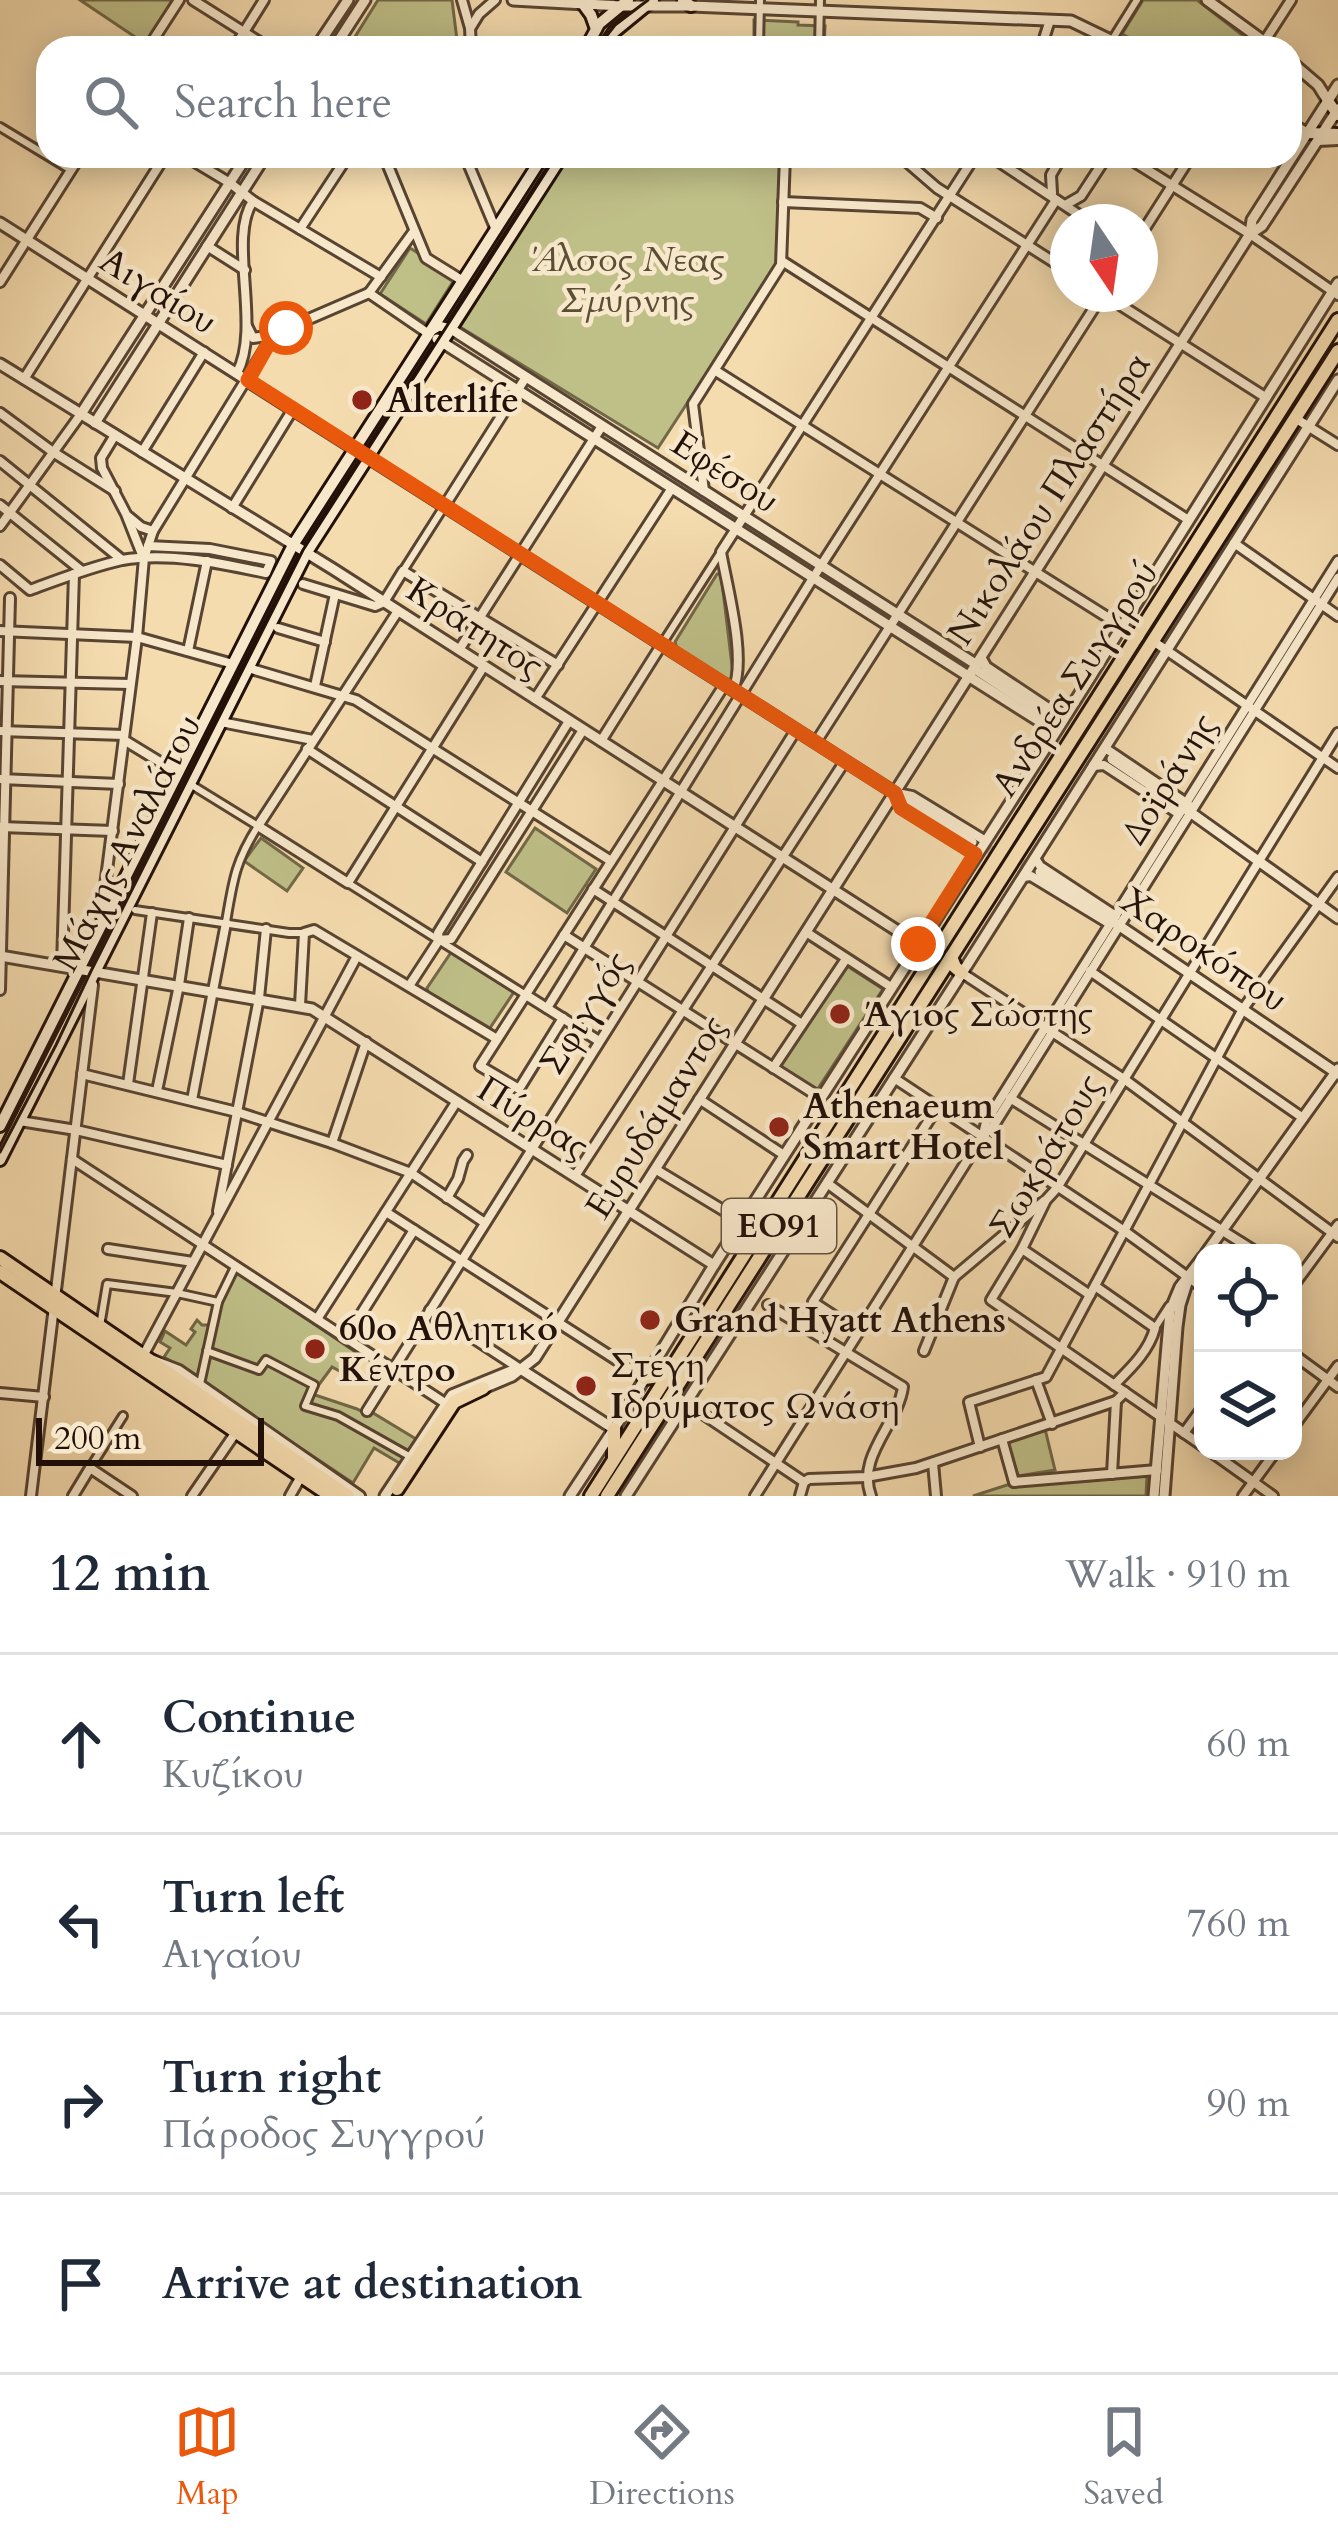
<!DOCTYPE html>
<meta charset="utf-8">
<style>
:root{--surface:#fff;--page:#f2f2f3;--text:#1f2937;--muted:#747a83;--line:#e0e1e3;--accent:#ea580c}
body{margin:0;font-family:Cardo,serif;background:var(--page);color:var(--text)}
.controls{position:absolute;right:36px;bottom:36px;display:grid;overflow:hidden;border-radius:24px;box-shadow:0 6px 30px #0003}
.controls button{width:108px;height:108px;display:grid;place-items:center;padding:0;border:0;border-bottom:3px solid var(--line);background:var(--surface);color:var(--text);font:60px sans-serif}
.compass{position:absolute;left:1050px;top:204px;width:108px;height:108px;border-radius:50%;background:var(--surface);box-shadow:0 6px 30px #0003;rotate:167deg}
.scale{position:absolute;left:36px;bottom:30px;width:228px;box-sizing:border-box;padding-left:12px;border:6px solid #231109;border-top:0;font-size:33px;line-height:42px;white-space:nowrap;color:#231109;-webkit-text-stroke:9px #f8e8cb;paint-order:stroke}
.stop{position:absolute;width:36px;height:36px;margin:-27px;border:9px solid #ea580c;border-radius:50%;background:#fff}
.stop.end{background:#ea580c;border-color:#fff;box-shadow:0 3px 12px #0008}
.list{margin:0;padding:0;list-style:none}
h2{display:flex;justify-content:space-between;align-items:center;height:156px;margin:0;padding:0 48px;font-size:51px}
h2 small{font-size:39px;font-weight:400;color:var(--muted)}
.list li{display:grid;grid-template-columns:78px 1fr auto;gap:36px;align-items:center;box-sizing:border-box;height:180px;padding:0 48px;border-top:3px solid var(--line)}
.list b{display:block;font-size:45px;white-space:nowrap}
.list p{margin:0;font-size:39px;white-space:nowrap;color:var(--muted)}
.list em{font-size:39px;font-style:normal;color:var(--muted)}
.icon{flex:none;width:66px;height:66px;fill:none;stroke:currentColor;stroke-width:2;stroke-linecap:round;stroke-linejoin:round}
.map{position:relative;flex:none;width:1338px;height:1496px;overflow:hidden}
.search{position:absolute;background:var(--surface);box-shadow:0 6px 30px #0003;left:36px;right:36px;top:36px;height:132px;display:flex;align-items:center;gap:30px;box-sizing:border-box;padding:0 42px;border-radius:36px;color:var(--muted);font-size:45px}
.sheet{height:876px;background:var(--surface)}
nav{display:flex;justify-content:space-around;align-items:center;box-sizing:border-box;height:168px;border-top:3px solid var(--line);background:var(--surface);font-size:33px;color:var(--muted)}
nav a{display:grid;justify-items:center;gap:6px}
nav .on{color:var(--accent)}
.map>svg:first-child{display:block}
</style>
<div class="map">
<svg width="1338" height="1496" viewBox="0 0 1338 1496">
<rect width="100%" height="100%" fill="#f5dcaf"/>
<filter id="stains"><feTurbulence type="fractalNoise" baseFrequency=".00167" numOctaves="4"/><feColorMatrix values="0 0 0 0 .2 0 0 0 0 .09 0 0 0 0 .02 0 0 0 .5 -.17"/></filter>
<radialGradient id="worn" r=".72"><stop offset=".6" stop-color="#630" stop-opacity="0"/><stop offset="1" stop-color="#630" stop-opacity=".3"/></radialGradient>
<!-- green -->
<g fill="#bfbf88" stroke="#716848" stroke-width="3">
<path d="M 80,0 L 176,0 L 147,45 Z"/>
<path d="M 378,0 L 452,0 L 458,48 L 348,48 Z"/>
<path d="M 1143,0 L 1197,0 L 1259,48 L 1150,48 L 1122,34 Z"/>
<path d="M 754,20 L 798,22 L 798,25 L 825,26 L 824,48 L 754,48 Z"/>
<path d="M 568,156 L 781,156 L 777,265 L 658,448 L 460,327 Z"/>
<path d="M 410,248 L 456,277 L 426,324 L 380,294 Z"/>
<path d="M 289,558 L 298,564 L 99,958 L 93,955 Z"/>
<path d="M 717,574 L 721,574 L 733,674 L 732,680 L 727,682 L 677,648 L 675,642 Z"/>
<path d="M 535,828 L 596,869 L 567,913 L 506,872 Z"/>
<path d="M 261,838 L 303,868 L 287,891 L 244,861 Z"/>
<path d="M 452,951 L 514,992 L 490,1028 L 428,992 L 427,988 Z"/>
<path d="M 844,964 L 883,989 L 817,1090 L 779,1066 Z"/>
<path d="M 232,1268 L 357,1353 L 345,1374 L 332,1367 L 312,1394 L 357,1409 L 370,1416 L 373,1413 L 416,1439 L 401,1464 L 374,1448 L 353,1483 L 164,1357 L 170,1348 L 160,1342 L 165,1331 L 186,1345 L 195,1332 L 191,1329 L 197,1320 L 202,1325 L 210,1325 L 213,1308 Z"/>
<path d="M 1045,1429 L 1055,1470 L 1018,1476 L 1007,1440 Z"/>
<path d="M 1147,1476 L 1146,1496 L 973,1496 L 1007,1485 Z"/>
</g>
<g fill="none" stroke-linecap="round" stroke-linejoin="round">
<!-- tertiary-tunnel -->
<g stroke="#cbb38e" stroke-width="9" stroke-dasharray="9 4.5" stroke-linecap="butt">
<path d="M 1056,723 L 1112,759"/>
<path d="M 972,842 L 1033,868"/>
</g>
<defs>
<g id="pedestrian">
<path d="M 1112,40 L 1137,0"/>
<path d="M 759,48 L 760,0"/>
<path d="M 819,48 L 820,0"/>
<path d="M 0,127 L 71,170"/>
<path d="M 403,571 L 445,505"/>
<path d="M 662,644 L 721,552"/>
<path d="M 190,784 L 258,826 C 235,862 233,881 226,922"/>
<path d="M 348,883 L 526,995"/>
<path d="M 135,910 L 289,933 L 304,933"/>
<path d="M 100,1326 L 107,1284 L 177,1293 L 218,1302"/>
<path d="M 1155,1328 L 1169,1306"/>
<path d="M 207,1351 L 259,1370 L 266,1360 L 314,1385 L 305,1406 L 338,1416 L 409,1456"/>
<path d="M 200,1384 L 218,1302 L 235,1267"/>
<path d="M 90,1468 L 123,1416"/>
</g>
<g id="minor">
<path d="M 193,0 L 269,48"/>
<path d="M 462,0 L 470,28 L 471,48"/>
<path d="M 471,27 L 479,14 L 495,0"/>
<path d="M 1264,42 L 1291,0"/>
<path d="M 148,48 L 179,0"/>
<path d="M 234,48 L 264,0"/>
<path d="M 1041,48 L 1050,20"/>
<path d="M 1318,141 L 1338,140"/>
<path d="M 185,156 L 230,183 L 253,201 L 381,277"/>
<path d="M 384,156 L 426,258 L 463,281"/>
<path d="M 465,156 L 496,230"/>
<path d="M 900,156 L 937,188 L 1068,271"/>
<path d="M 990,156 L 1090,222"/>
<path d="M 1125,156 L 1250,234 L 1338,295"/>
<path d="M 1052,193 L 1051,175 L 1062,156"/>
<path d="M 783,202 L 920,208 L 937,218"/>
<path d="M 1067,204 L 1081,196 L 1107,156"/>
<path d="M 300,229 L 348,156"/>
<path d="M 1140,236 L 1191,156"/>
<path d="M 207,246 L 245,270"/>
<path d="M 782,261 L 1187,519"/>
<path d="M 0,282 L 80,156"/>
<path d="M 369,293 L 414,231"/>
<path d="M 369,293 L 429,334"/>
<path d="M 1103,294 L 1265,397"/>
<path d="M 247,326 L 253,338 L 272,335"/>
<path d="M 716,371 L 1139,637"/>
<path d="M 237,373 C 262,326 227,239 253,201"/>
<path d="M 24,379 L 165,156"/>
<path d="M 0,413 L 53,452 L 115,491"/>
<path d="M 1295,418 L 1338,445"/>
<path d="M 115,435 L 101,458 L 102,468 L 126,514 L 143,557"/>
<path d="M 142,452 L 204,352"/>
<path d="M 0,461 L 121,559"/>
<path d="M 704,491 L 693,404 L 781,265 L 785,156"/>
<path d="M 0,505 L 82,571"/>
<path d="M 445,505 L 526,377"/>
<path d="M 232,508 L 293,409"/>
<path d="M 129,517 L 141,527 L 153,531"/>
<path d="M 0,526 L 81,414"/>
<path d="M 1234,543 L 1338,616"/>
<path d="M 0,565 L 30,590 C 60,579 90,567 122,560 C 168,552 220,563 266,573 L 271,561 L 210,549 L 148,546"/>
<path d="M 303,584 L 375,606 L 384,602 L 403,571 L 558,665"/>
<path d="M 398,611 L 258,826 L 348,883 L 484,666"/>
<path d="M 278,628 L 325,642"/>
<path d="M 0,631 L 137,637 L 233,664"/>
<path d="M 1153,641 L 1338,768"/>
<path d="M 459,650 L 602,426"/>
<path d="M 188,651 L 207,561"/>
<path d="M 248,668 L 356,700 L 611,861"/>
<path d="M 0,681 L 130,684"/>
<path d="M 315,686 L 335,594"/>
<path d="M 733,690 C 747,659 727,587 721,552 L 975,156"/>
<path d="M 535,699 L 672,488"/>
<path d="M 221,722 L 313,740"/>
<path d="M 0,731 L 124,735"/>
<path d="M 124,740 L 178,773"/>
<path d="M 601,741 L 662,644"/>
<path d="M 816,742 L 1103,294"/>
<path d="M 1105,748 L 1188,804"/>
<path d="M 307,749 L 482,862"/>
<path d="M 1093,766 L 1104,765 L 1179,814"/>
<path d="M 0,779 L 119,784"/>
<path d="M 895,794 L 901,808 L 975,854"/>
<path d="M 902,794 L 912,796 L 984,840"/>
<path d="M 1,827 L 113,831"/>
<path d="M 1035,858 L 1040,866 L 1116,916"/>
<path d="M 1023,877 L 1031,876 L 1110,924"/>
<path d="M 593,889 L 802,1024"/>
<path d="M 101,917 L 137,637 L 144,558 L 153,531 L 274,334 L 369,293"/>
<path d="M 806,932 L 891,987"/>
<path d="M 564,935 L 821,1098"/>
<path d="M 439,940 L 451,939 L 583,730"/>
<path d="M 357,956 L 143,1356 L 179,1370 L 360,1496"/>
<path d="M 62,966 L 74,574"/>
<path d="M 1090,971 L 1303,1118"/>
<path d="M 962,973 L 1124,1079 L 1338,1237"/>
<path d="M 409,986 L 439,940 L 438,933 L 569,721"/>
<path d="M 0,990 L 10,598"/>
<path d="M 526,995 L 599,1041"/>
<path d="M 300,1005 L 304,933 L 314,930 L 497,1039"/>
<path d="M 547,1008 L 813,578 L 1056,200"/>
<path d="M 563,1018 L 519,1089 L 480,1066 L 725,684"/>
<path d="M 773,1068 L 846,959"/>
<path d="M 82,1074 L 237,1112 L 332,1143 L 411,1173 L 485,1223"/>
<path d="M 894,1078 L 1123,1230 L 1203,1288"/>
<path d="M 128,1084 L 152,913"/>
<path d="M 157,1091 L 179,985 L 189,918"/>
<path d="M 1010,1098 L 1258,1253"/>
<path d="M 699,1099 L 784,1155"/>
<path d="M 192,1100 L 226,923"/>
<path d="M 20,1121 L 76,1130 L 227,1165"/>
<path d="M 983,1135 L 986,1122 L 1338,561"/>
<path d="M 332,1143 L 366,1042"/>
<path d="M 72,1159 L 445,1403"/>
<path d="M 655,1169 L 741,1221"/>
<path d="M 575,1176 L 845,761"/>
<path d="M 827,1183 L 954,1277"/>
<path d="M 447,1198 L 458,1179 L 463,1161 L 467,1155"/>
<path d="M 218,1211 L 259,998 L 266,929"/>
<path d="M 386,1212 L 643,1377"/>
<path d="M 108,1249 L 193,1262"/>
<path d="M 1022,1249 L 1090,1295"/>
<path d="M 1095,1286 L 1155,1328 C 1149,1351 1131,1368 1114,1385"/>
<path d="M 1293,1286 L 1338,1225"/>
<path d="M 768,1305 L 903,1387 C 898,1424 856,1456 871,1496"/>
<path d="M 430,1310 L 522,1370"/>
<path d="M 317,1319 L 457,1101"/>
<path d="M 859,1332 L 813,1302 L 938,1106"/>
<path d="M 346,1338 L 414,1230"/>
<path d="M 924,1351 L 954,1277 L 1044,1201"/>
<path d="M 1293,1354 L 1338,1387"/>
<path d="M 1036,1380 L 1052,1424"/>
<path d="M 0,1393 L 44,1397"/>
<path d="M 673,1394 L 804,1482"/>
<path d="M 367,1411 L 796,730"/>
<path d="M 1293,1427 L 1338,1366"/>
<path d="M 1184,1433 L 1203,1407"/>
<path d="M 1002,1439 L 1014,1482 L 1157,1470"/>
<path d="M 1203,1446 L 991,1300 L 1022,1249 L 1046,1200 L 1057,1188 L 1338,733"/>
<path d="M 980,1447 L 969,1402 L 1046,1377 L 1243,1009 L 1338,877"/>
<path d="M 1210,1451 L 1273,1496"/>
<path d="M 933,1463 L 936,1496"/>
<path d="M 1112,1474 L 1116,1401"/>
<path d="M 804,1482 L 809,1479 L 866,1477 L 916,1468 L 1116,1401 L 1125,1392"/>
<path d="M 31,1496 L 93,985"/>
<path d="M 73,1496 L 90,1468 L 132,1496"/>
<path d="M 192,1496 L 234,1435"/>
<path d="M 290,1496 L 299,1480"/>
<path d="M 755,1496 L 982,1137 L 994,1125 L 1338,578"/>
<path d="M 800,1496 L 804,1482"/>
<path d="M 1243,1496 L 1276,1451"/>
</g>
<g id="tertiary">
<path d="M 513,0 L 621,6 L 691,6 L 1071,21 L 1127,48"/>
<path d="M 1207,0 L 1273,48"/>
<path d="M 316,48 L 348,0"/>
<path d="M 334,48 L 365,0"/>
<path d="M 1290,61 L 1318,85 L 1328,101"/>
<path d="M 1290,124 L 1308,133"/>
<path d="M 0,223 L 972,842"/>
<path d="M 1250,234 L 1262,226 L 1338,109"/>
<path d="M 434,329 L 439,326 L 451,329 L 977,665"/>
<path d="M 437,339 L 1047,726 L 1050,736"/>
<path d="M 0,364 L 333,569 L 918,944"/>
<path d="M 81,414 L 247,156"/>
<path d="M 95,423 L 265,156"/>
<path d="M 981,658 L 986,667 L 1055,713 L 1067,712"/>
<path d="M 978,671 L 1052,720"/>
<path d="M 1112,759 L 1183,807 L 1338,918"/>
<path d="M 1040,872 L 1338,1074"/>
<path d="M 0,956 L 312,1009 L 714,1265"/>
<path d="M 1206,1253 L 1338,1069"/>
<path d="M 522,1370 L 614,1429"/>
<path d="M 481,1389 L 512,1376 L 535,1358 L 1250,234 L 1252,220 L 1338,85"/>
<path d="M 385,1496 L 452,1395 L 511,1371"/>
<path d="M 570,1496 L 614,1429 L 714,1265 L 1050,741 L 1338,283"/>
<path d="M 626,1496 L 962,973 L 1338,380"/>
<path d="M 1154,1496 L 1170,1311 L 1180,1287 L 1203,1257"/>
<path d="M 1164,1496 L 1177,1327 L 1180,1305 L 1187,1283"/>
</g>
<g id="secondary">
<path d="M 683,0 L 691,6"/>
<path d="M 583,4 L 591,15 L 596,29"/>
<path d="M 586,48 L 599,24 L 628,0"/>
<path d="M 603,48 L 614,32 L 653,0"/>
<path d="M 1328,101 L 1338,115"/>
<path d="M 1308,133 L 1338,134"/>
<path d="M 0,1126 L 293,545 L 543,156"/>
<path d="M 0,1160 L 307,552 L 562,156"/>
</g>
<g id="primary">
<path d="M 0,1258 L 348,1496"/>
<path d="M 0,1272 L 331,1496"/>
<path d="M 397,1489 L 454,1402 L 483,1388"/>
</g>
<g id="trunk">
<path d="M 951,957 L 955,967 L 962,973"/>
<path d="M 926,965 L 918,944 L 943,939"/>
<path d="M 644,1378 L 668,1375"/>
<path d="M 614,1457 L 614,1429"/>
<path d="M 591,1496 L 1338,320"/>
<path d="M 607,1496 L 1338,351"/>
</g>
</defs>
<!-- pedestrian casing -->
<use href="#pedestrian" stroke="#584432" stroke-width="12"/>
<!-- minor casing -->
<use href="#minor" stroke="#584432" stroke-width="14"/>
<!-- tertiary casing -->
<use href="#tertiary" stroke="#584432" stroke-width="15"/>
<!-- secondary casing -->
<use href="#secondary" stroke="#231109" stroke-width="16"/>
<!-- primary casing -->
<use href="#primary" stroke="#231109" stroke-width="18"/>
<!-- trunk casing -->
<use href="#trunk" stroke="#231109" stroke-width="18"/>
<!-- pedestrian -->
<use href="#pedestrian" stroke="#f8e8cb" stroke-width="6"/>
<!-- minor -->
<use href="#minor" stroke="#f8e8cb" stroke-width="8"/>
<!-- tertiary -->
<use href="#tertiary" stroke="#f8e8cb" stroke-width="9"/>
<!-- secondary -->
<use href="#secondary" stroke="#f8e8cb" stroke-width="10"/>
<!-- primary -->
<use href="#primary" stroke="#f5dcaf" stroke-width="12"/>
<!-- trunk -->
<use href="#trunk" stroke="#f5dcaf" stroke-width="12"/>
<!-- tram -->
<g stroke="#231109" stroke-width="3">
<path d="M 597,48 L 615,25 L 648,0"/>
<path d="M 0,1152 L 56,1045 L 91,971 L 303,550 L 556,156"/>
</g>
</g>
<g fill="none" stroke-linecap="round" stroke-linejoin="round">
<!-- route -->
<path stroke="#ea580c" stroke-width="15" d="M 286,328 L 274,334 L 248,380 L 895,793 L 901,808 L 975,854 L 918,944"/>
</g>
<!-- markers -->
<g fill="#8f2418" stroke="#f8e8cb" stroke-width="4.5">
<circle cx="362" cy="400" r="12"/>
<circle cx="840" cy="1014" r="12"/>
<circle cx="779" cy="1127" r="12"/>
<circle cx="650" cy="1320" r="12"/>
<circle cx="315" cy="1349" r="12"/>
<circle cx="586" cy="1386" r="12"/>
</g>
<g text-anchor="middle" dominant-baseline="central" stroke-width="9" stroke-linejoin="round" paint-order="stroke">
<!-- shield labels -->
<rect fill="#f8e8cb" stroke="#635243" stroke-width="3" x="722" y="1199" width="114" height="54" rx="9"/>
<g font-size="33" font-weight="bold" fill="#231109">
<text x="779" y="1226">ΕΟ91</text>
</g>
<!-- park labels -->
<g font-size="36" font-style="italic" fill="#5a4e35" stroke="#f8e8cb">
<text x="628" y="259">Άλσος Νεας<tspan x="628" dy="41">Σμύρνης</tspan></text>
</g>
<!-- street labels -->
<g font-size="36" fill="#231109" stroke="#f8e8cb">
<text transform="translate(158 291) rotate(32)">Αιγαίου</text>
<text transform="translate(725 472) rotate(33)">Εφέσου</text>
<text transform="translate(1049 499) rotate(-57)">Νικολάου Πλαστήρα</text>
<text transform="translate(475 628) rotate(33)">Κράτητος</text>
<text transform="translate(1075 679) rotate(-57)">Ανδρέα Συγγρού</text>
<text transform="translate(1169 779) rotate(-58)">Δοϊράνης</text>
<text transform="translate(127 843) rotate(-63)">Μάχης Αναλάτου</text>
<text transform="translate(1204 950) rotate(34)">Χαροκόπου</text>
<text transform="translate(585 1013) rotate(-58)">Σφιγγός</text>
<text transform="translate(656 1117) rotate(-58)">Ευρυδάμαντος</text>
<text transform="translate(533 1118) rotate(32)">Πύρρας</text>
<text transform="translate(1046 1156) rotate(-59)">Σωκράτους</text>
</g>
<!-- poi labels -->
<g font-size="36" font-weight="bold" fill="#231109" stroke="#f8e8cb" text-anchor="start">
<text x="386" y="400">Alterlife</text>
<text x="864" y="1014">Άγιος Σώστης</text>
<text x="803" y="1106">Athenaeum<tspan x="803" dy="41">Smart Hotel</tspan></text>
<text x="674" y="1320">Grand Hyatt Athens</text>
<text x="339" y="1328">60ο Αθλητικό<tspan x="339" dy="41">Κέντρο</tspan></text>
<text x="610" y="1365">Στέγη<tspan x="610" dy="41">Iδρύματος Ωνάση</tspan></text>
</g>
</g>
<rect width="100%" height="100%" filter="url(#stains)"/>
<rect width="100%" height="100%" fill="url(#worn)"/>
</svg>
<div class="controls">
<button><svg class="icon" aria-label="locate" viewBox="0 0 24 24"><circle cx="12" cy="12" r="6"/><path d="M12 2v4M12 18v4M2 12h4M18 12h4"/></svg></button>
<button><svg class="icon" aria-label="layers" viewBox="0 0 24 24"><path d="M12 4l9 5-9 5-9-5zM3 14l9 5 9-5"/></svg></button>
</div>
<svg class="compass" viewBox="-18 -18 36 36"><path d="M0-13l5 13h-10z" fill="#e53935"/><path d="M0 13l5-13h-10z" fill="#747a83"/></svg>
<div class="scale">200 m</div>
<div class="stop" style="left:286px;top:328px"></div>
<div class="stop end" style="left:918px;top:944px"></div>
<div class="search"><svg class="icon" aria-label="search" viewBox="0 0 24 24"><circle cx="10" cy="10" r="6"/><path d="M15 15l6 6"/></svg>Search here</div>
</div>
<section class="sheet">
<h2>12 min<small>Walk · 910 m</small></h2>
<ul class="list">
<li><svg class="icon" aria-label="ahead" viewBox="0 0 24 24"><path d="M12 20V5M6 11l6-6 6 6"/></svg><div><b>Continue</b><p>Κυζίκου</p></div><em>60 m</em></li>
<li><svg class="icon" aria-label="left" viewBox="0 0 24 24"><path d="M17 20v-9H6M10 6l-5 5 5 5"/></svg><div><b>Turn left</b><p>Αιγαίου</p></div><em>760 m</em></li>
<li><svg class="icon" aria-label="right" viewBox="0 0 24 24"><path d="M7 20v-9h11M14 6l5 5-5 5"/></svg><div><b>Turn right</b><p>Πάροδος Συγγρού</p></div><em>90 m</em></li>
<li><svg class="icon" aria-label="arrive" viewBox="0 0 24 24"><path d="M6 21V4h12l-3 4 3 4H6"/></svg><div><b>Arrive at destination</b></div></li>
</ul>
</section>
<nav>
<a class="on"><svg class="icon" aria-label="map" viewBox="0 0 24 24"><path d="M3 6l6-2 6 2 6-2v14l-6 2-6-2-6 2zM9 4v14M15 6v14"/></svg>Map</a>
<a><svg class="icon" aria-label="directions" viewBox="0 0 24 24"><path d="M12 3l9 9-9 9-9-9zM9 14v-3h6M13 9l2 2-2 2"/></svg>Directions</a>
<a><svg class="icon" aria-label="saved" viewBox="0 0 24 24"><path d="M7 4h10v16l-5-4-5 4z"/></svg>Saved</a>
</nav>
